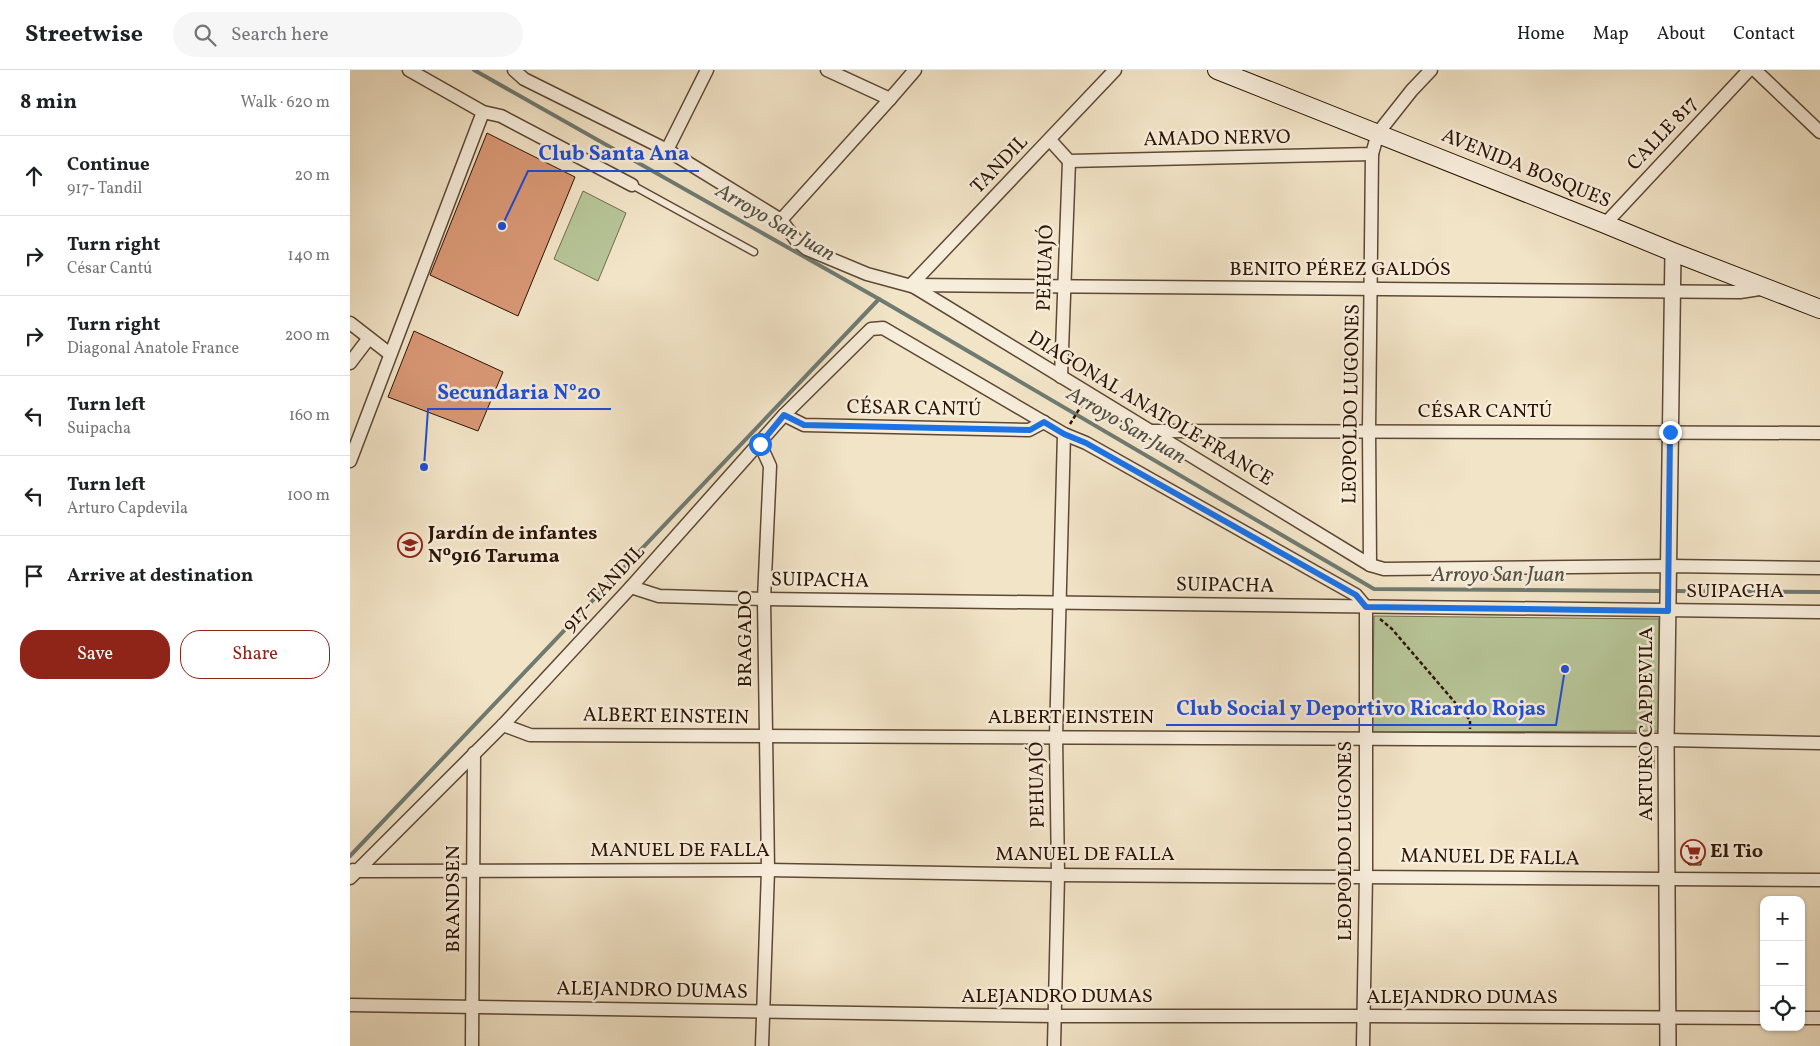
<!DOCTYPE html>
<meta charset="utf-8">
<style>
:root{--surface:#fff;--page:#f6f6f6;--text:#202124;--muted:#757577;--line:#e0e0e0;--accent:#8f2418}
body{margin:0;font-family:Vollkorn,serif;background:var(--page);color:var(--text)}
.controls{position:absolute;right:15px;bottom:15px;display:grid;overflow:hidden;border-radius:10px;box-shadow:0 1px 4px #0004}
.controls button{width:45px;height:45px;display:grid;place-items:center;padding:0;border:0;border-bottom:1px solid var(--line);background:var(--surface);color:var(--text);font:25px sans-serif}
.stop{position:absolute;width:15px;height:15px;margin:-11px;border:4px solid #1a73e8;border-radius:50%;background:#fff}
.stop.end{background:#1a73e8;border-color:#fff;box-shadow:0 1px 5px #0008}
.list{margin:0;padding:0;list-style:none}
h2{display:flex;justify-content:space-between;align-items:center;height:65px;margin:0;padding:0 20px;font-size:21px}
h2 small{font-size:16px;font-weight:400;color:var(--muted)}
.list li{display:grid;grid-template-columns:32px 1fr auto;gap:15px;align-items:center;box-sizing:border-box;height:80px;padding:0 20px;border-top:1px solid var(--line)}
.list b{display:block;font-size:19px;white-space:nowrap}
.list p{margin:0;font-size:16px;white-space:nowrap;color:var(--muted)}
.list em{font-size:16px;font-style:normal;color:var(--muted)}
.actions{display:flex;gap:10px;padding:15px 20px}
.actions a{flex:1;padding:11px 0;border:1px solid var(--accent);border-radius:20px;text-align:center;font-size:18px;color:var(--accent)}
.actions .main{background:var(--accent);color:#fff}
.icon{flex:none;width:28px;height:28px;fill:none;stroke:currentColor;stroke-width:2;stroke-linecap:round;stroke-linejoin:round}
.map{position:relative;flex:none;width:1470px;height:976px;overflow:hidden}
header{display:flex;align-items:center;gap:30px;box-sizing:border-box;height:70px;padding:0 25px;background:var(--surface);border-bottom:1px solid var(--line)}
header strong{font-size:24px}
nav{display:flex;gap:28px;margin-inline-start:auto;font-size:18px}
.search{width:350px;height:45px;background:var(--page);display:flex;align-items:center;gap:12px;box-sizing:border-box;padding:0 18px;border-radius:28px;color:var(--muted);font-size:19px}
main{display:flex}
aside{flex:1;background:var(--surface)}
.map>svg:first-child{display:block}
</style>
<header>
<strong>Streetwise</strong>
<div class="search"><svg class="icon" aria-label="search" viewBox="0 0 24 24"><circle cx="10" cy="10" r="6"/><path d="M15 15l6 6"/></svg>Search here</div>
<nav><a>Home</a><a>Map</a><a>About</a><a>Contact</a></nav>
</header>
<main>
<aside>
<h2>8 min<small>Walk · 620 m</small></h2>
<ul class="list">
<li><svg class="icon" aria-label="ahead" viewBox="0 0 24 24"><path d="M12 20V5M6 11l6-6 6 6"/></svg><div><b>Continue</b><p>917- Tandil</p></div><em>20 m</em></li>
<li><svg class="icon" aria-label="right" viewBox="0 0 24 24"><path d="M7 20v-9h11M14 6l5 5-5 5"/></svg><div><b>Turn right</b><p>César Cantú</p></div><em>140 m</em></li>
<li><svg class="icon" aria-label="right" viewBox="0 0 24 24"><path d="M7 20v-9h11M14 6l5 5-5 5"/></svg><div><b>Turn right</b><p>Diagonal Anatole France</p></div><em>200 m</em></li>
<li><svg class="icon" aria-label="left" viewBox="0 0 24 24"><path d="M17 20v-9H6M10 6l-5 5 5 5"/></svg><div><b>Turn left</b><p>Suipacha</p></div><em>160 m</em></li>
<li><svg class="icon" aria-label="left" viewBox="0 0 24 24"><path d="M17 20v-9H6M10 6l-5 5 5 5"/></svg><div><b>Turn left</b><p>Arturo Capdevila</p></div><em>100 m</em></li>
<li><svg class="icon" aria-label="arrive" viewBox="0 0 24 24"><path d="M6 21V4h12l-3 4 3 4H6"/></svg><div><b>Arrive at destination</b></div></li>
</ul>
<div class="actions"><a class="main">Save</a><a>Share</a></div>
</aside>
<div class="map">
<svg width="1470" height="976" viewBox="0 0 1470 976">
<rect width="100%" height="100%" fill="#f2e4c7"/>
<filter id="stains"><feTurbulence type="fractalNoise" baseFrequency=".004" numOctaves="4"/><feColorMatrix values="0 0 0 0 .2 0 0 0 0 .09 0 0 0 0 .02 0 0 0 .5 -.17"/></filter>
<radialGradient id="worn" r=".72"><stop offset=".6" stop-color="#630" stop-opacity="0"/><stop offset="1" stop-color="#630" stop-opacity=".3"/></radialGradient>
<!-- green -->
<g fill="#b7c598" stroke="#726c4e">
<path d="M 233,121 L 276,143 L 248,211 L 204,189 Z"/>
<path d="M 1024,546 L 1309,549 L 1309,661 L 1022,662 Z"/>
</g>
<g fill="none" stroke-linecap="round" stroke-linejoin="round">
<!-- stream -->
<g stroke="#6f7a71" stroke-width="4">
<path d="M 124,0 L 529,229 L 1024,519 L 1315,521"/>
<path d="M 1322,521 L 1470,522"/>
<path d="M 0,786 L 529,229"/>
</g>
</g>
<!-- building -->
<g fill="#d99876" stroke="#2c1404">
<path d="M 137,63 L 225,107 L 168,246 L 80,205 Z"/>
<path d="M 64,261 L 153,302 L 128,361 L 38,327 Z"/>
<path d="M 1304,685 L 1304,699 L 1289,699 L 1289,686 Z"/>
<path d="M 1335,774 L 1351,774 L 1351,795 L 1339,795 L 1335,791 Z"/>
</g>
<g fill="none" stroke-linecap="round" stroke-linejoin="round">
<defs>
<path id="service" d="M 282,115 L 404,182"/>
<g id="minor">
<path d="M 59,0 L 133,42 L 151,46 L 282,115"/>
<path d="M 164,0 L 174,9 L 317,80 L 431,150 L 446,170 L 457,179 L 517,204 L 565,217"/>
<path d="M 477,0 L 540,29"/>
<path d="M 1405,0 L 1470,62"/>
<path d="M 700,70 L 719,91 L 1022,84 L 1028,63 L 1062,20 L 1081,0"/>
<path d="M 317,80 L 357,0"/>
<path d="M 431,150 L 540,29 L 565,0"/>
<path d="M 1255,154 L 1399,0"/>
<path d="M 561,215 L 1020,495 L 1034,499 L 1318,496 L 1470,498"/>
<path d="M 561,215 L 1390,222 L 1416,218"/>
<path d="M 561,215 L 765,0"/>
<path d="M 0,253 L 40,284"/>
<path d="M 0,293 L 19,268"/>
<path d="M 711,307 L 719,91"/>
<path d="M 434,345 L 454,355 L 679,360 L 694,352"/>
<path d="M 800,361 L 1470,363"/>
<path d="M 410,374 L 420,396 L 414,529 L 418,800 L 412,976"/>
<path d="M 0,391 L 133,42"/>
<path d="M 1020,495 L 1019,360 L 1022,84"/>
<path d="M 281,517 L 309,526 L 414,529 L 1470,542"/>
<path d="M 153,655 L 180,665 L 1316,670 L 1470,673"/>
<path d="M 3,800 L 6,801 L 418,800 L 708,805 L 1470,810"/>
<path d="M 0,808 L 153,655 L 281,517 L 434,345 L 521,259 L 533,258 L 714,364 L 736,373 L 1006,525 L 1016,537 L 1016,805 L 1013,976"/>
<path d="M 0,935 L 704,946 L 1013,946 L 1414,948"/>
<path d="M 1451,948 L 1470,948"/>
<path d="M 122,976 L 124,683"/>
<path d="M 704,976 L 708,805 L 706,667 L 714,364"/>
</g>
<path id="tertiary" d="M 1318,976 L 1316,670 L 1323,182"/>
<path id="secondary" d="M 867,0 L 1255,154 L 1323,182 L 1470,239"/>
</defs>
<!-- service casing -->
<use href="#service" stroke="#5e4835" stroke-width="9"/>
<!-- minor casing -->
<use href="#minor" stroke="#5e4835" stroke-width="15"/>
<!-- tertiary casing -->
<use href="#tertiary" stroke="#5e4835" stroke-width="18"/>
<!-- secondary casing -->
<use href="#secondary" stroke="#2c1404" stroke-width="20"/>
<!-- path -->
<g stroke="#2c1404" stroke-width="2.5" stroke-dasharray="4 2.5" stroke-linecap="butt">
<path d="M 720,354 L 733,333"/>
<path d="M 1030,549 L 1042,559 L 1120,650 L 1120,659"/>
</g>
<!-- service -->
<use href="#service" stroke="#f7eddb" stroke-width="6"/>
<!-- minor -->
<use href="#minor" stroke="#f7eddb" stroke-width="12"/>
<!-- tertiary -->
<use href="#tertiary" stroke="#f7eddb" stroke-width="15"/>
<!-- secondary -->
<use href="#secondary" stroke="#f7eddb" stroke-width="18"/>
</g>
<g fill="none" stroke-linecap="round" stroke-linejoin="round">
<!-- route -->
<path stroke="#1a73e8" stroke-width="6" d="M 410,374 L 434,345 L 454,355 L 680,360 L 694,352 L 714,364 L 736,373 L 1006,525 L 1016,537 L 1318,541 L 1320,362"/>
</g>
<!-- icons -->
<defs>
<symbol id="school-ring" viewBox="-11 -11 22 22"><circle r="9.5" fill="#f7eddb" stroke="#8f2418" stroke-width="1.5"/><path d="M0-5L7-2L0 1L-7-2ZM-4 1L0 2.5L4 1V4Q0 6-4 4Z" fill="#8f2418"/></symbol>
<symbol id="supermarket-ring" viewBox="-11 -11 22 22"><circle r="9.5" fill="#f7eddb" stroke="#8f2418" stroke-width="1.5"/><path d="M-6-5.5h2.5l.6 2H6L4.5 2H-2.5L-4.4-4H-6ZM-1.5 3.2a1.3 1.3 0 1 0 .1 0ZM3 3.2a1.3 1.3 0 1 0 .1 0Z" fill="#8f2418"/></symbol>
</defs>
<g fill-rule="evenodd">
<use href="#school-ring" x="46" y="461" width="28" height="28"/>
<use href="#supermarket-ring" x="1329" y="768" width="28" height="28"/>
</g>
<g text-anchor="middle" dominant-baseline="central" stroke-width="5" stroke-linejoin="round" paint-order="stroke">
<!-- street labels -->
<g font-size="20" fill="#2c1404" stroke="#f7eddb">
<text transform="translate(1313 64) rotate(-47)">CALLE 817</text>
<text transform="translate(867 69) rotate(-1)">AMADO NERVO</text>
<text transform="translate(650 95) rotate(-46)">TANDIL</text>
<text transform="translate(1176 99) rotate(22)">AVENIDA BOSQUES</text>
<text transform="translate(696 198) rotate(-88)">PEHUAJÓ</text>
<text x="990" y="200">BENITO PÉREZ GALDÓS</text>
<text transform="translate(1002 334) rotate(-89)">LEOPOLDO LUGONES</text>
<text transform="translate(564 339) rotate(1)">CÉSAR CANTÚ</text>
<text transform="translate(800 339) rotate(31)">DIAGONAL ANATOLE FRANCE</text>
<text x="1135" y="342">CÉSAR CANTÚ</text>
<text transform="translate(470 511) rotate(1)">SUIPACHA</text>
<text transform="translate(875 516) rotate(1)">SUIPACHA</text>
<text transform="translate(254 519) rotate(-47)">917- TANDIL</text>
<text x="1385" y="522">SUIPACHA</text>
<text transform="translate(396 569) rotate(-90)">BRAGADO</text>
<text transform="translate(316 647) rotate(1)">ALBERT EINSTEIN</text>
<text x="721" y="648">ALBERT EINSTEIN</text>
<text transform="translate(1297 654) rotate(-90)">ARTURO CAPDEVILA</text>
<text transform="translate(688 715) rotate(-91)">PEHUAJÓ</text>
<text transform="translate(996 771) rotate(-90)">LEOPOLDO LUGONES</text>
<text x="330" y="781">MANUEL DE FALLA</text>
<text x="735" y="785">MANUEL DE FALLA</text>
<text transform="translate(1140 788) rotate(1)">MANUEL DE FALLA</text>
<text transform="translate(104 829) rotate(-90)">BRANDSEN</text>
<text transform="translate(302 921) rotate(1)">ALEJANDRO DUMAS</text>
<text x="707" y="927">ALEJANDRO DUMAS</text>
<text x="1112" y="928">ALEJANDRO DUMAS</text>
</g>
<!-- poi labels -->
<g font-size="20" font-weight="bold" fill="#2c1404" stroke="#f7eddb" text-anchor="start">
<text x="78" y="464">Jardín de infantes<tspan x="78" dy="23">Nº916 Taruma</tspan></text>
<text x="1360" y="782">El Tio</text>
</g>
<!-- water labels -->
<g font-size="21" font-style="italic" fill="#535044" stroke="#f7eddb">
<text transform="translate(425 153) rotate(30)">Arroyo San Juan</text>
<text transform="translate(776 356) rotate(30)">Arroyo San Juan</text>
<text x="1148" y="505">Arroyo San Juan</text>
</g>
</g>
<!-- callouts -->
<path fill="none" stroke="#1d4ed8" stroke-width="2" d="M152 156L178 101H349M74 397L78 339H261M1215 599L1206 655H816"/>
<g fill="#1d4ed8" stroke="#f7eddb" stroke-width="2">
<circle cx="152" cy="156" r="5"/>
<circle cx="74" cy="397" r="5"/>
<circle cx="1215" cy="599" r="5"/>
</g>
<g font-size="21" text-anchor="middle" font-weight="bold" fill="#1d4ed8" stroke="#f7eddb" stroke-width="5" stroke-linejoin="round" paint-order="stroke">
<text x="264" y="90">Club Santa Ana</text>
<text x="169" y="329">Secundaria N°20</text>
<text x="1011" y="645">Club Social y Deportivo Ricardo Rojas</text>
</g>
<rect width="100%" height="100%" filter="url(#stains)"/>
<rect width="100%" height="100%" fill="url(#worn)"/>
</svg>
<div class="controls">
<button>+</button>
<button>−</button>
<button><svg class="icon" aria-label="locate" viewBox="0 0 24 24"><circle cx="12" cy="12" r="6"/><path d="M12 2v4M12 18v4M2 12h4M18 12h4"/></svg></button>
</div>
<div class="stop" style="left:410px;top:374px"></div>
<div class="stop end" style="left:1320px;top:362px"></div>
</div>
</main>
